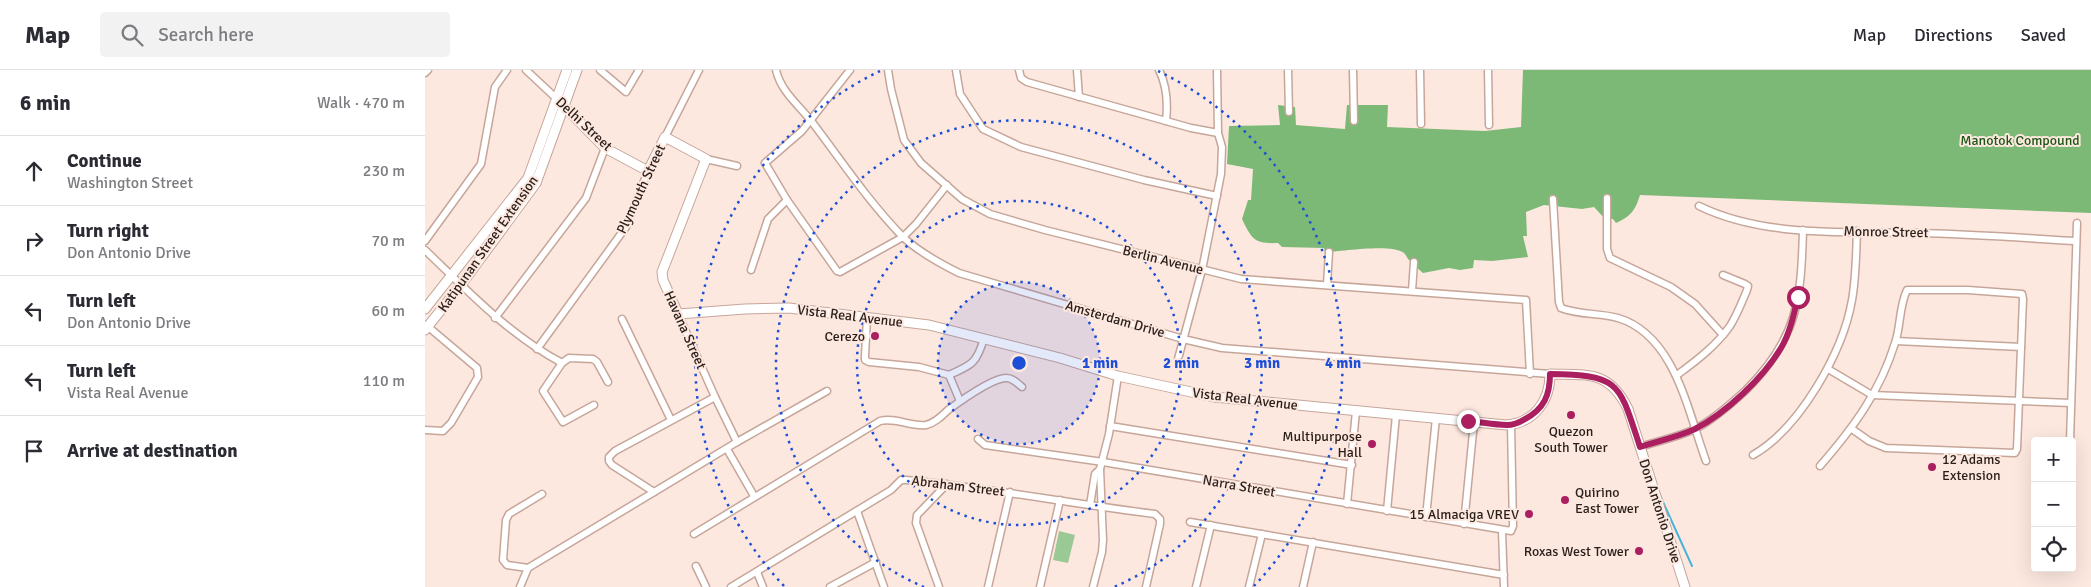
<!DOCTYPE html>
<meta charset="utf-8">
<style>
:root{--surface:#fff;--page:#f2f2f3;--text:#2b2b33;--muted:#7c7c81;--line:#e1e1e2}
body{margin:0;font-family:Signika,sans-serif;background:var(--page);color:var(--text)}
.controls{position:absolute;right:15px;bottom:15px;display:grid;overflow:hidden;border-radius:5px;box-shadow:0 5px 20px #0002}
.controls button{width:45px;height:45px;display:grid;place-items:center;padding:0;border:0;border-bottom:1px solid var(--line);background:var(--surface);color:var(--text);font:25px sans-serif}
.stop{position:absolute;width:15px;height:15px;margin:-11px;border:4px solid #ab1f60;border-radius:50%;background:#fff}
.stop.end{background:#ab1f60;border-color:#fff;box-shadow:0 1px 5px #0008}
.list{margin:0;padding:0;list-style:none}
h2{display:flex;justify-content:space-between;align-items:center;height:65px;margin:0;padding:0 20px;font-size:21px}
h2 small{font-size:16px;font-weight:400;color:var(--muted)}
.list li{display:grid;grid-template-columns:32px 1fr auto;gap:15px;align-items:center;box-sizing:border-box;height:70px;padding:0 20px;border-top:1px solid var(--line)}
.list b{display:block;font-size:19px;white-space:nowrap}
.list p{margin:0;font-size:16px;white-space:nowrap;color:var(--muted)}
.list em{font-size:16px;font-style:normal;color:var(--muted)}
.icon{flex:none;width:28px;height:28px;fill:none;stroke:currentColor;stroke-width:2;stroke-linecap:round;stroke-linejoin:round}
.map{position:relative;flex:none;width:1666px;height:517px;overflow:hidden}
header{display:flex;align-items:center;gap:30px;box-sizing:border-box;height:70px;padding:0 25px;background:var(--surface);border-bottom:1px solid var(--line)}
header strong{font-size:24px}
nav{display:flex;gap:28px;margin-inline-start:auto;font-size:18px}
.search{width:350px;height:45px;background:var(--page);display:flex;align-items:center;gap:12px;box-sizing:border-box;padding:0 18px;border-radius:5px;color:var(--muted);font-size:19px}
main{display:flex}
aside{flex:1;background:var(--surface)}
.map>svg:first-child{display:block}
</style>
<header>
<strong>Map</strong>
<div class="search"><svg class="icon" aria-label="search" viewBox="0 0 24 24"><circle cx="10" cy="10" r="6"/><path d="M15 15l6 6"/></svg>Search here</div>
<nav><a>Map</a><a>Directions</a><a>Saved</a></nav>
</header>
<main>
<aside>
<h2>6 min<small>Walk · 470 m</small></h2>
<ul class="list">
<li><svg class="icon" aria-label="ahead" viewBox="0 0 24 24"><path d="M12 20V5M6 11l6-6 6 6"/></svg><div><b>Continue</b><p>Washington Street</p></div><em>230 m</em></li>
<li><svg class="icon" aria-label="right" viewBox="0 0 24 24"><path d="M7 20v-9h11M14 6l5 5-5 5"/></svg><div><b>Turn right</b><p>Don Antonio Drive</p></div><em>70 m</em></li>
<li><svg class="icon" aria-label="left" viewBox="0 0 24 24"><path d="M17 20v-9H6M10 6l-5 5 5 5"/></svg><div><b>Turn left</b><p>Don Antonio Drive</p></div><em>60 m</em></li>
<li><svg class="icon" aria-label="left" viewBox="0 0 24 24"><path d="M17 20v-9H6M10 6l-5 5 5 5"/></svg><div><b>Turn left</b><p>Vista Real Avenue</p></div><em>110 m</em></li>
<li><svg class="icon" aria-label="arrive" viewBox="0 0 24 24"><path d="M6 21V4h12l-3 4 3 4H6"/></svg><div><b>Arrive at destination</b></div></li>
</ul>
</aside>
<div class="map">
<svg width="1666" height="517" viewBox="0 0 1666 517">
<rect width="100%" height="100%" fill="#fde8e0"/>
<!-- green -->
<path fill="#9bc995" d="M 634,461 L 650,465 L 643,493 L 628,490 Z"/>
<!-- forest -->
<path fill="#7db976" d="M 1098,0 L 1666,0 L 1666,143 L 1215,125 C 1210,141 1206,146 1191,153 L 1188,149 L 1180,149 L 1169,137 L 1157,139 L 1119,135 L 1101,142 L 1102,166 L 1098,166 L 1103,187 L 1067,191 L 1049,190 L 1048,198 L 1035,200 L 1024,198 L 998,203 C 994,199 989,196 986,192 C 983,190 981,185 979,183 C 966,173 916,182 900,182 L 899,178 L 857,177 L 853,173 C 830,174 827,170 817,149 L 823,130 L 826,130 L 828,99 L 802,94 L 804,56 L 855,55 L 853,35 L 870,37 L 871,55 L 920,59 L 922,35 L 963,35 L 962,57 L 1060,61 L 1096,57 Z"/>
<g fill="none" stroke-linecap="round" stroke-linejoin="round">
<!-- stream -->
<g stroke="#47b3da" stroke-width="2">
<path d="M 755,264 L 756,264"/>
<path d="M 1234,423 L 1267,496"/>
</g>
<defs>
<g id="street">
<path d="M 101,0 L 132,29"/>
<path d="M 175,0 L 201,22 L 214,0"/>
<path d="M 351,0 C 356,22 374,35 387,52 C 416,90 443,131 477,166 C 492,181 514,193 534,203 L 758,269 L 797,278 L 1125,304"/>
<path d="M 425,0 L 377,61 L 340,93 L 362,130 L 412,201 L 415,202 L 478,167 L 491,154 L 522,115"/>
<path d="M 463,0 L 466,19 L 479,70 L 496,93 L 537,129 L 565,144 L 620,160 L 816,209 L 1101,230 L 1105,304"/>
<path d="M 531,0 L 535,24 L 558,59 L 596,77 L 719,110 L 792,126"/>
<path d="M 594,0 L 596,8 L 602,12 L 766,58 L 793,63"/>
<path d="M 652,0 L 654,27"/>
<path d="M 734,0 C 742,16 743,33 741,51"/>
<path d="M 863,0 L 864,42"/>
<path d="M 928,0 L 929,51"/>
<path d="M 995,0 L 996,54"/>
<path d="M 1063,0 L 1064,55"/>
<path d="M 0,3 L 3,0"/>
<path d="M 240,67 L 274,0"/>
<path d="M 281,89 L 312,96"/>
<path d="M 1182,128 L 1182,179 L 1185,188 L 1246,217 L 1270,234 L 1298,265"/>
<path d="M 1128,129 L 1134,232 L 1136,238 C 1154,245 1175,243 1193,248 C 1250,265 1263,342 1281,391"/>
<path d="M 1274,136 C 1340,168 1420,161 1491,163 C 1545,164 1598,168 1651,171"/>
<path d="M 0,171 L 56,94 L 70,17 L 82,0"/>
<path d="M 0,180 C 44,222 83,264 137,293"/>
<path d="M 326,200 L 343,149 L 362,130"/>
<path d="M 902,215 L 904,182"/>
<path d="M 987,221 L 989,192"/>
<path d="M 253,244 L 290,327 L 312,372"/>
<path d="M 70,248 L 161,128 L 180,78"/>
<path d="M 442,248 L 440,286 L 440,290 L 444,292 L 494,297 L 524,305 C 547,295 552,293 559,268"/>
<path d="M 197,249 L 246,350"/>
<path d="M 1471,271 L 1596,277"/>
<path d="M 112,279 L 201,157 L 223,101"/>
<path d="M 753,289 L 777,200 L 796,104 L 797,77 L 793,63 L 792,0"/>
<path d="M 1403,299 L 1447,325 L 1646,333"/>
<path d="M 524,305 L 535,331"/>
<path d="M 1252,305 C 1271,291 1291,276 1305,256 C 1312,245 1317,232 1322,220 L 1323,216 L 1320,214 L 1298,205"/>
<path d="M 169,335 L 138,352 L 118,321 L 137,293 L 144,288 L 168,289 L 172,292 L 183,312"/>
<path d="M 685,356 L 927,395"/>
<path d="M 0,360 L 18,361 L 26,353 L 53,307 L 52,298 L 1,255"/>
<path d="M 553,369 L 560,375 L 678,392 L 1086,461 L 1088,456 L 1086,355"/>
<path d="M 1645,371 L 1652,153"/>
<path d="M 1215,377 C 1233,371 1253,367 1270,359 C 1288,350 1306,334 1321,320 C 1373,268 1376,230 1378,160"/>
<path d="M 302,379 L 329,426"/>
<path d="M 1328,385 C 1375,358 1418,282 1427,230 C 1431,208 1431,184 1432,161"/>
<path d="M 1395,396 C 1428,358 1455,322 1470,273 C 1476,256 1474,236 1482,220 L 1543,220 L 1597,224 L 1598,229 L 1592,379 L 1590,383 L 1461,378 L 1444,371 L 1427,359"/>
<path d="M 229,422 L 187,395 L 184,391 L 184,387 L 190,381 L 290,327"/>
<path d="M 922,434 L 931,341"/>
<path d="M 665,435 L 670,404 L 675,399 L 684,364 L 693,306"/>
<path d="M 432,441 L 459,517"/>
<path d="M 962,441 L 971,345"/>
<path d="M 1001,447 L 1011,348"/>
<path d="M 765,452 L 1079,505"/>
<path d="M 1039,454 L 1049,352"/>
<path d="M 1077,461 L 1079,517"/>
<path d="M 269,464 L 455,351 C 470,347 486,357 501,355 C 510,353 517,346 523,340 C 534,332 567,308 581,308 C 588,308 592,313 597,317"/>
<path d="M 271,496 L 281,517"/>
<path d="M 103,498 L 312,372 L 402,321"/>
<path d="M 103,498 L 82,495 L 78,490 L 81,450 L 84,444 L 117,424"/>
<path d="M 332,502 L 338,517"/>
<path d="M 95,517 L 103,498"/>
<path d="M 306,517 L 466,420 L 476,410 L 481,410 C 565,418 647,434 730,444 L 735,449 L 735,454 L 721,517"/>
<path d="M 405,517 L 451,492"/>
<path d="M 514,517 L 491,453 L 492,445 L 522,414"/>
<path d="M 563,517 L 585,422"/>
<path d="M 615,517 L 635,430"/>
<path d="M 668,517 L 677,482 L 678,470 L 675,399"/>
<path d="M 771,517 L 786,455"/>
<path d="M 824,517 L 837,464"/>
<path d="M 878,517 L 888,472"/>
</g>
<g id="secondary">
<path d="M 132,29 L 180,78 L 223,101 L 240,67 L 281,89 L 237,202 L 238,210 L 253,244 L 320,239 L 364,238 L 504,255 L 635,288 L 693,306 L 789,327 L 1081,355 C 1109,353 1125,331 1125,304 C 1163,305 1184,300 1203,339 L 1260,517"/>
<path d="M 0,239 L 103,108 L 142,0"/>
<path d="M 0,260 L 36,215 L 111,113 L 152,0"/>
</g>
</defs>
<!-- street casing -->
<use href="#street" stroke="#c6a699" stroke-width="9"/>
<!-- secondary casing -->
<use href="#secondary" stroke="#c6a699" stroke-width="11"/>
<!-- street -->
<use href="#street" stroke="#fff" stroke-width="6"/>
<!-- secondary -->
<use href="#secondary" stroke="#fff" stroke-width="9"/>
</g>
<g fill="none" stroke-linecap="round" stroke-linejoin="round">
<!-- route -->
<path stroke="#ab1f60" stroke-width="6" d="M 1043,351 C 1056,352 1069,355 1082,355 C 1088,355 1095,352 1100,349 C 1119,339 1125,325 1125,304 C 1196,305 1194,313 1215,377 C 1233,371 1253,367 1270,359 C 1301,343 1338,308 1356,278 C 1365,263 1369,244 1373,227"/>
</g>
<!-- distance rings -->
<circle cx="594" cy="293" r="81" fill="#1d4ed8" fill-opacity=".12"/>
<g fill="none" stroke="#1d4ed8" stroke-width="2.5" stroke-dasharray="2.5 5">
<circle cx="594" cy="293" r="81"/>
<circle cx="594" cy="293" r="162"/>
<path d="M499 517A243 243 0 1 1 689 517"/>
<path d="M359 516A324 324 0 0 1 455 1M733 1A324 324 0 0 1 829 516"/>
</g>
<!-- markers -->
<g fill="#ab1f60" stroke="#fde8e0" stroke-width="2">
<circle cx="450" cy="266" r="5"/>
<circle cx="1146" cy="345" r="5"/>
<circle cx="947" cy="374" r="5"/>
<circle cx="1507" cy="397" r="5"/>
<circle cx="1140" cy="430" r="5"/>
<circle cx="1104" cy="444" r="5"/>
<circle cx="1214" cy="481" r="5"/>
</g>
<g text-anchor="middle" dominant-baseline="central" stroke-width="4" stroke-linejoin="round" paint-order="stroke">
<!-- street labels -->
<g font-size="14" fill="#2a1e19" stroke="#fde8e0">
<text transform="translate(159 54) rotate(43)">Delhi Street</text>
<text transform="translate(216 119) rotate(-65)">Plymouth Street</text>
<text transform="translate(1461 162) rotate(1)">Monroe Street</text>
<text transform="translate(63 174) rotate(-55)">Katipunan Street Extension</text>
<text transform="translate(738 190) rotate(14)">Berlin Avenue</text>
<text transform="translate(425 246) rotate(7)">Vista Real Avenue</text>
<text transform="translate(690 249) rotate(16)">Amsterdam Drive</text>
<text transform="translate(260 260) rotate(66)">Havana Street</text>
<text transform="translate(820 329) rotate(7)">Vista Real Avenue</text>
<text transform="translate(533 416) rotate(7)">Abraham Street</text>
<text transform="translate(814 416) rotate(10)">Narra Street</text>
<text transform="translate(1235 441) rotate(72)">Don Antonio Drive</text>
</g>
<!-- park labels -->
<g font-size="14" fill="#1c5716" stroke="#fde8e0">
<text x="1595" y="70">Manotok Compound</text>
</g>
<!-- poi labels -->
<g font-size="14" fill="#2a1e19" stroke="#fde8e0" text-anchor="end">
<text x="440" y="266">Cerezo</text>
<text x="1146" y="361" text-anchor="middle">Quezon<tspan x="1146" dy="16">South Tower</tspan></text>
<text x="937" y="366">Multipurpose<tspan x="937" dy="16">Hall</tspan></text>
<text x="1517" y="389" text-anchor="start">12 Adams<tspan x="1517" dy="16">Extension</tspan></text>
<text x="1150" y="422" text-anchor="start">Quirino<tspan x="1150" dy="16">East Tower</tspan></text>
<text x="1094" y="444">15 Almaciga VREV</text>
<text x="1204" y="481">Roxas West Tower</text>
</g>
</g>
<circle cx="594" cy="293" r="8" fill="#1d4ed8" stroke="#fde8e0" stroke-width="2.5"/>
<g font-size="15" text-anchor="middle" font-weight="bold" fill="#1d4ed8" stroke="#fde8e0" stroke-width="4" stroke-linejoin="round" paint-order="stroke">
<text x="675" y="298">1 min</text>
<text x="756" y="298">2 min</text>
<text x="837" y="298">3 min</text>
<text x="918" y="298">4 min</text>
</g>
</svg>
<div class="controls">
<button>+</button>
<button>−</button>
<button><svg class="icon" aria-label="locate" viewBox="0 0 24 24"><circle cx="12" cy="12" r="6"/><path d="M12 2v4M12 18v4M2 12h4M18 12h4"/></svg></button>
</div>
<div class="stop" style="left:1373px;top:227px"></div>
<div class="stop end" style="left:1043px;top:351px"></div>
</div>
</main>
